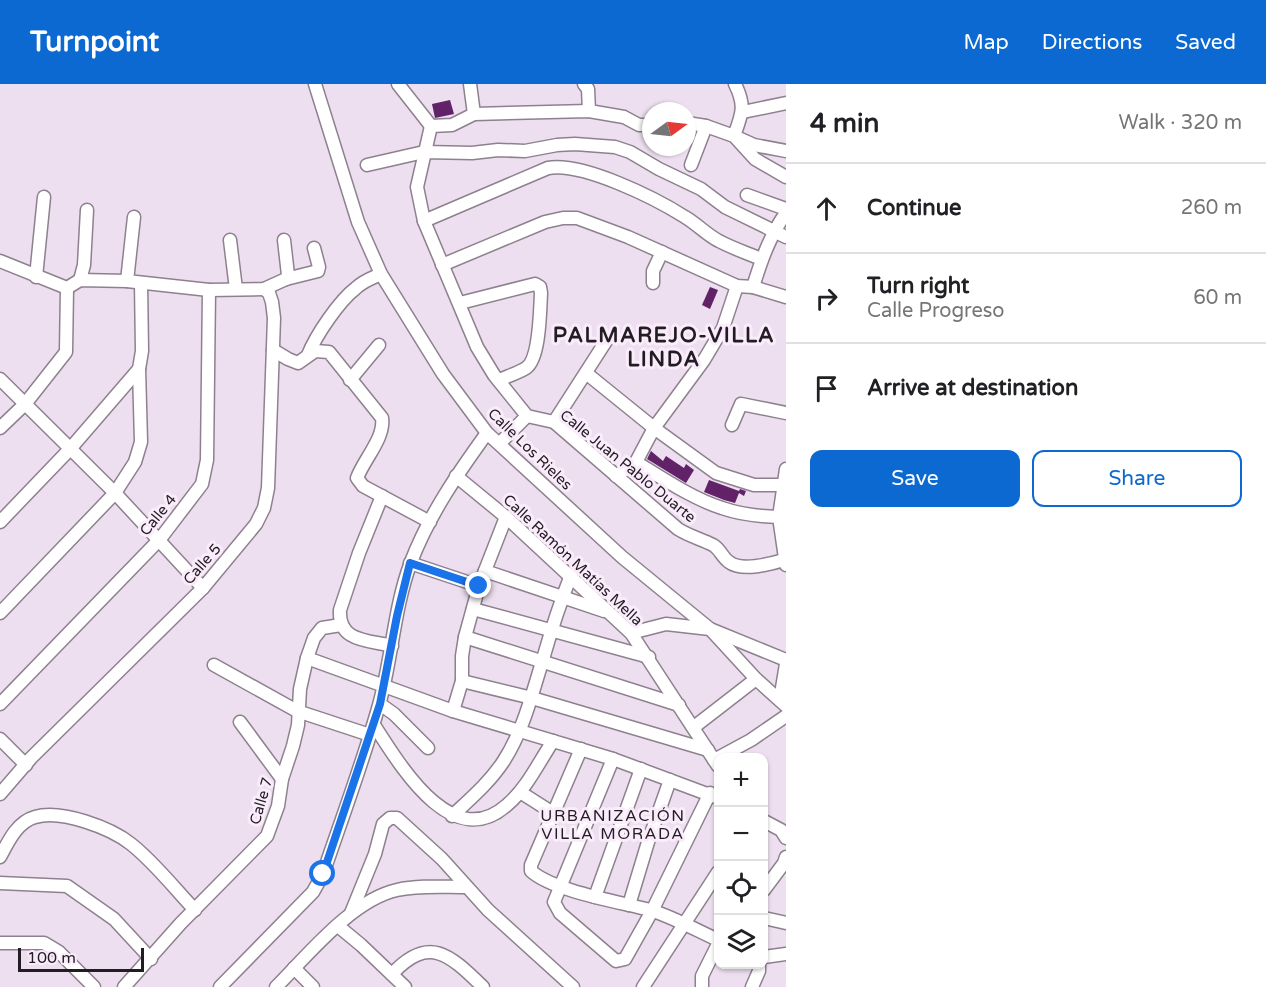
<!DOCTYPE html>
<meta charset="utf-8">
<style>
:root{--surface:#fff;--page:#f2f2f2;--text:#202124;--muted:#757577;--line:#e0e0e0;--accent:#0c69d2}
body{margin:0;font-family:"Varela Round",sans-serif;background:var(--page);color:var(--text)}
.controls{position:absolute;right:18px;bottom:18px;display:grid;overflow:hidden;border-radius:12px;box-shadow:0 2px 4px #0004}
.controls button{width:54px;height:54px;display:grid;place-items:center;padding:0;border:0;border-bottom:2px solid var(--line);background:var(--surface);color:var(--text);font:30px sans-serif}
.compass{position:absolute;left:642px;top:18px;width:54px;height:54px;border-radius:50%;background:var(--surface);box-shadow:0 2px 4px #0004;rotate:75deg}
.scale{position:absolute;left:18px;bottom:15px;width:126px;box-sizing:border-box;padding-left:6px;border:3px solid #221d23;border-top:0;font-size:16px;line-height:21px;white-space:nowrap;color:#221d23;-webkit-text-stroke:4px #fbecfc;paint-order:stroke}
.stop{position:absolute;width:18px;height:18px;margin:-14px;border:4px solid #1a73e8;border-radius:50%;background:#fff}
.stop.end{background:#1a73e8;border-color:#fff;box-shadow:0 2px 6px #0008}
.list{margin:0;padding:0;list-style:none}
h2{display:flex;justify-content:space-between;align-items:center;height:78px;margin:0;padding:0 24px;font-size:26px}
h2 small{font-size:20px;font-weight:400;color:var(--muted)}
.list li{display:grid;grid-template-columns:39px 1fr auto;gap:18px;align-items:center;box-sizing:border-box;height:90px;padding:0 24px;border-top:2px solid var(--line)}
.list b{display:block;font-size:22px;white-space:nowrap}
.list p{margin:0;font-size:20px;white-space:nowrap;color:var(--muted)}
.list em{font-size:20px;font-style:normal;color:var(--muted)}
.actions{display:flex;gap:12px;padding:18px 24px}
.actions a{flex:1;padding:14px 0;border:2px solid var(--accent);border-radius:12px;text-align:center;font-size:21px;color:var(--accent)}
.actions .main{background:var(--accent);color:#fff}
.icon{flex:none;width:33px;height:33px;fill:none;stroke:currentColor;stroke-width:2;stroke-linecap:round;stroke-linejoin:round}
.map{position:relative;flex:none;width:786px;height:903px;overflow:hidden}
header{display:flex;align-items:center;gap:36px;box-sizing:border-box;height:84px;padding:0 30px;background:var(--accent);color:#fff}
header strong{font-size:28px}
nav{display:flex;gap:33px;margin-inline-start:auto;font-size:21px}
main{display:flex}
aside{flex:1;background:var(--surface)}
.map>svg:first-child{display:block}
</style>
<header>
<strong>Turnpoint</strong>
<nav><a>Map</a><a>Directions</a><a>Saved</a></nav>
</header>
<main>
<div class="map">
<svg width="786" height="903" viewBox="0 0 786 903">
<rect width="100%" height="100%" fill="#eddfef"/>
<!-- building -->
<g fill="#612268">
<path d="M 450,16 L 454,30 L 435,34 L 432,20 Z"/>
<path d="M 710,203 L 718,206 L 710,225 L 702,221 Z"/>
<path d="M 651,367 L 663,377 L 666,372 L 684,384 L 686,380 L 694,386 L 686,399 L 647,375 Z"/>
<path d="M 709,396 L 739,407 L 740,405 L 746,407 L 744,412 L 739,409 L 735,419 L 724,416 L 704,408 Z"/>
<path d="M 535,437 L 552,454 L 546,459 L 529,443 Z"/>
</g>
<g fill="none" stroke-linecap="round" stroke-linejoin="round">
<defs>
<g id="minor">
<path d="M 315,0 L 358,138 L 381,190 L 443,290 L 487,349 L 622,473 L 710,545 L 756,595 L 786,622"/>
<path d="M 398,0 L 431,42"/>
<path d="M 470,0 L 474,30"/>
<path d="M 584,0 L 588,5 L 589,27"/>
<path d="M 735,0 C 746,22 742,30 734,52 L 754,61 L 786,67"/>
<path d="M 743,28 L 786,19"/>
<path d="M 687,39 L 706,42 L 734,52 L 755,75 L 786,93"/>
<path d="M 431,42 L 417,103 L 424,137 L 477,263 L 494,291 L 527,332 L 554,338 L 678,445 C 689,452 701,455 713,461 C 720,465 722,473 729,478 C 742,488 770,480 784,476"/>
<path d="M 431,42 L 452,41 L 474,30 L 589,27 L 624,33 L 639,41 L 651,41"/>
<path d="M 367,81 L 424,68 L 472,69 L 498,66 L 525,67 L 557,61 L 575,60 L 615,63 L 630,68 L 659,85 L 701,105 L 725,123 L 786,153"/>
<path d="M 691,81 L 706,42"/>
<path d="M 747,111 L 786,125"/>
<path d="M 424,137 L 548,84 C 583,78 655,114 685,133 C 697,140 707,151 719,157 C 732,164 747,169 761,175"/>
<path d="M 230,156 L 236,205"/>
<path d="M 0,177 L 67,204 L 80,196 L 127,197 L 209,206 L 264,205 L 286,195 L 288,191 L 284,156"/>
<path d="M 442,181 L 545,138 L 563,134 L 577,134 L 628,153 L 737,202 L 753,203 L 786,213"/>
<path d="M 36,193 L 44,113"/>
<path d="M 286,195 L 318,187 L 319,183 L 314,164"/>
<path d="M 80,196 L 84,181 L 87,126"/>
<path d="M 127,197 L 134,133"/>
<path d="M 653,199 L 653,187 L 662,168"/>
<path d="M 753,203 C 761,177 770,151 786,129"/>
<path d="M 460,219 L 535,200 L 540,203 L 541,209 C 540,226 540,275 526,284 C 518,289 508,292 499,296"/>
<path d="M 273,266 L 288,275 L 298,279 L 315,267 L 329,268 L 382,334 C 385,354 364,375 357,394 L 363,402 L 430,438"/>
<path d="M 308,271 C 316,251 339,217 356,204 C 363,197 372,194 381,190"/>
<path d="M 586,289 L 654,344 L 716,389 L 754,401 L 783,401"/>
<path d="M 0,295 L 115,409 L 203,504"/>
<path d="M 350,296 L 379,261"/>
<path d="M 554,338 L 608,254"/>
<path d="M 732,341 L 741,320 L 786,329"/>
<path d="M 0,344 L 25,320 L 66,268 L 67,204"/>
<path d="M 500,359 L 527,332"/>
<path d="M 636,378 C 662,394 693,415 722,424 C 742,431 765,433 786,433"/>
<path d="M 786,385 L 779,433 L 786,481"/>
<path d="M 456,392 L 506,433 L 631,549 L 718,682"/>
<path d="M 616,392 L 636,378 L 654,344 L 704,276 L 723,244 L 737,202"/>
<path d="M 382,412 L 359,469 L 340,526 C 338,558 368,556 392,562"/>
<path d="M 0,438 L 70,365 L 139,285"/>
<path d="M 410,479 L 479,502"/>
<path d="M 485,487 L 604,527"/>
<path d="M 473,525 L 649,573"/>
<path d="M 0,529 L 115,409 L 135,378 L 141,358 L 139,285 L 142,267 L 141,199"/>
<path d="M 631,549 L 666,540 L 710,545 L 786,576"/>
<path d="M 465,553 L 679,621"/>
<path d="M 307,574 L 453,627 L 613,675 L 718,714"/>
<path d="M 214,581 L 297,627 L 370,651"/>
<path d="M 462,597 L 532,614 L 708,666"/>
<path d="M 780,616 L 786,580"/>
<path d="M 0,620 L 160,455 L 202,400 L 207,376 L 209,206"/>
<path d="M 380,620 L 394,630 L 428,664"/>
<path d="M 453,627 L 462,597 L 462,572 L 465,553 L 479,502 L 506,433"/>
<path d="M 240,638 L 282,695"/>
<path d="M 374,641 C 400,681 452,770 507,721 C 527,704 539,678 553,657"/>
<path d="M 694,643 L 756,595"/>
<path d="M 0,655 L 26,681"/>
<path d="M 581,665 L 531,781 L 531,787 C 553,807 620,818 650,826 C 673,833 696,846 718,856"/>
<path d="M 613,675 L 554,818 L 560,829 L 616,877 L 625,875 L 652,827 L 710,709"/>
<path d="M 714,676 L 751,656 L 786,632"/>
<path d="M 520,708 L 553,729"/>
<path d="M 0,710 L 31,674 L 203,504 L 256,440 L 264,424 L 268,404 L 274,234 L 272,218 L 269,209 L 264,205"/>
<path d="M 452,732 C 470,715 489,699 503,678 C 523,648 532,610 543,575 C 551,547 560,519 571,491"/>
<path d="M 764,737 L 781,746 L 786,754"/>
<path d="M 0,773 C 8,758 17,738 35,733 C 61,725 111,744 131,760 C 154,778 175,805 195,826"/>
<path d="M 0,799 L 67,802 L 114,835 L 151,875"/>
<path d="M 764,806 L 784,779 L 786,773"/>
<path d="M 595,813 L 641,685"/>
<path d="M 629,821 L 648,758 L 670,696"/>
<path d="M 351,829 L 375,770 L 383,740 L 390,734 L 397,734 L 442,775 L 488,826 L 573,903"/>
<path d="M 764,834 L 786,839"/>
<path d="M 338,842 L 361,861 L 405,903"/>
<path d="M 0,859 L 44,859 L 59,868 L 94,903"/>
<path d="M 764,873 L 786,870"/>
<path d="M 294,884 L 313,903"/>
<path d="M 392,890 C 429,850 450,871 483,903"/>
<path d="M 124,903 L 181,839 L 267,752 L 278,722 L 282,695 L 293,662 L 298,641 L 300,605 L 307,574 L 314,554 L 322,544 L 341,541"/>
<path d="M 220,903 L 313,808 L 323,790 C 342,734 363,678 379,621 C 392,575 394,523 411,478 C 429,431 458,389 487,349"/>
<path d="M 276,903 C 308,871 352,816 397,806 C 419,801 443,803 466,803"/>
<path d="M 643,903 L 718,788"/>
<path d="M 702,903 L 702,892 L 718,860"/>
<path d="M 752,903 L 759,887 L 759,880"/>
</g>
</defs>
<!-- minor casing -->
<use href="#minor" stroke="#8d818e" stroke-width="15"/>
<!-- minor -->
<use href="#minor" stroke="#fff" stroke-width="12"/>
</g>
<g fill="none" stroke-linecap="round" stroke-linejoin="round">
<!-- route -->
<path stroke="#1a73e8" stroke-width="8" d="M 323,790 L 380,620 L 397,532 L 410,479 L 479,502"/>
</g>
<g text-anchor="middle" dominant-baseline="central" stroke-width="6" stroke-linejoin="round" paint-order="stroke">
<!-- street labels -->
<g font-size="15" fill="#221d23" stroke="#fbecfc">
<text transform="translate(530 365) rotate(44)">Calle Los Rieles</text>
<text transform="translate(628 382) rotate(39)">Calle Juan Pablo Duarte</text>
<text transform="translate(158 431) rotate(-51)">Calle 4</text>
<text transform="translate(573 476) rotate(43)">Calle Ramón Matías Mella</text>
<text transform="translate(202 480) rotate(-49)">Calle 5</text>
<text transform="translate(261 717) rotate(-74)">Calle 7</text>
</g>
<!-- neighbourhood labels -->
<g font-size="16" letter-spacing="1.5" fill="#221d23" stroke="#fbecfc">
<text x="613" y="732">URBANIZACIÓN<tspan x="613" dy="18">VILLA MORADA</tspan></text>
</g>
<!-- district labels -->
<g font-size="21" font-weight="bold" letter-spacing="1.5" fill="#221d23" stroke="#fbecfc">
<text x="664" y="251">PALMAREJO-VILLA<tspan x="664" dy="24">LINDA</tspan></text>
</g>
</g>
</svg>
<div class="controls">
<button>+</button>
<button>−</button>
<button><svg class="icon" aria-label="locate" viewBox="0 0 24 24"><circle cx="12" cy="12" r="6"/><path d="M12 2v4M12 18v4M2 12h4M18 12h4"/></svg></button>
<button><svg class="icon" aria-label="layers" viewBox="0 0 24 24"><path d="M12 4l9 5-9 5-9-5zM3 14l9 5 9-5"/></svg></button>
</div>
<svg class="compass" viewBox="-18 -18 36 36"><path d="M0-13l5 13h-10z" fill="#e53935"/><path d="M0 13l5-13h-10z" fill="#757577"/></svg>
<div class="scale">100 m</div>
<div class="stop" style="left:323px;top:790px"></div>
<div class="stop end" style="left:479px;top:502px"></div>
</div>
<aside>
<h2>4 min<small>Walk · 320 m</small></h2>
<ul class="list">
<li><svg class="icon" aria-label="ahead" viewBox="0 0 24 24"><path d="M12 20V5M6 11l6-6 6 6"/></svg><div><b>Continue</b></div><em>260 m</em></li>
<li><svg class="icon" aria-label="right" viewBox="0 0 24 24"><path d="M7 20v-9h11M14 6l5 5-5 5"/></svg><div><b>Turn right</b><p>Calle Progreso</p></div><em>60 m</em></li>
<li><svg class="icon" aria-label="arrive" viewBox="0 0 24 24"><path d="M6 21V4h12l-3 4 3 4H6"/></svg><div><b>Arrive at destination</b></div></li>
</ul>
<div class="actions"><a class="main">Save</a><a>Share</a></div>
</aside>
</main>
